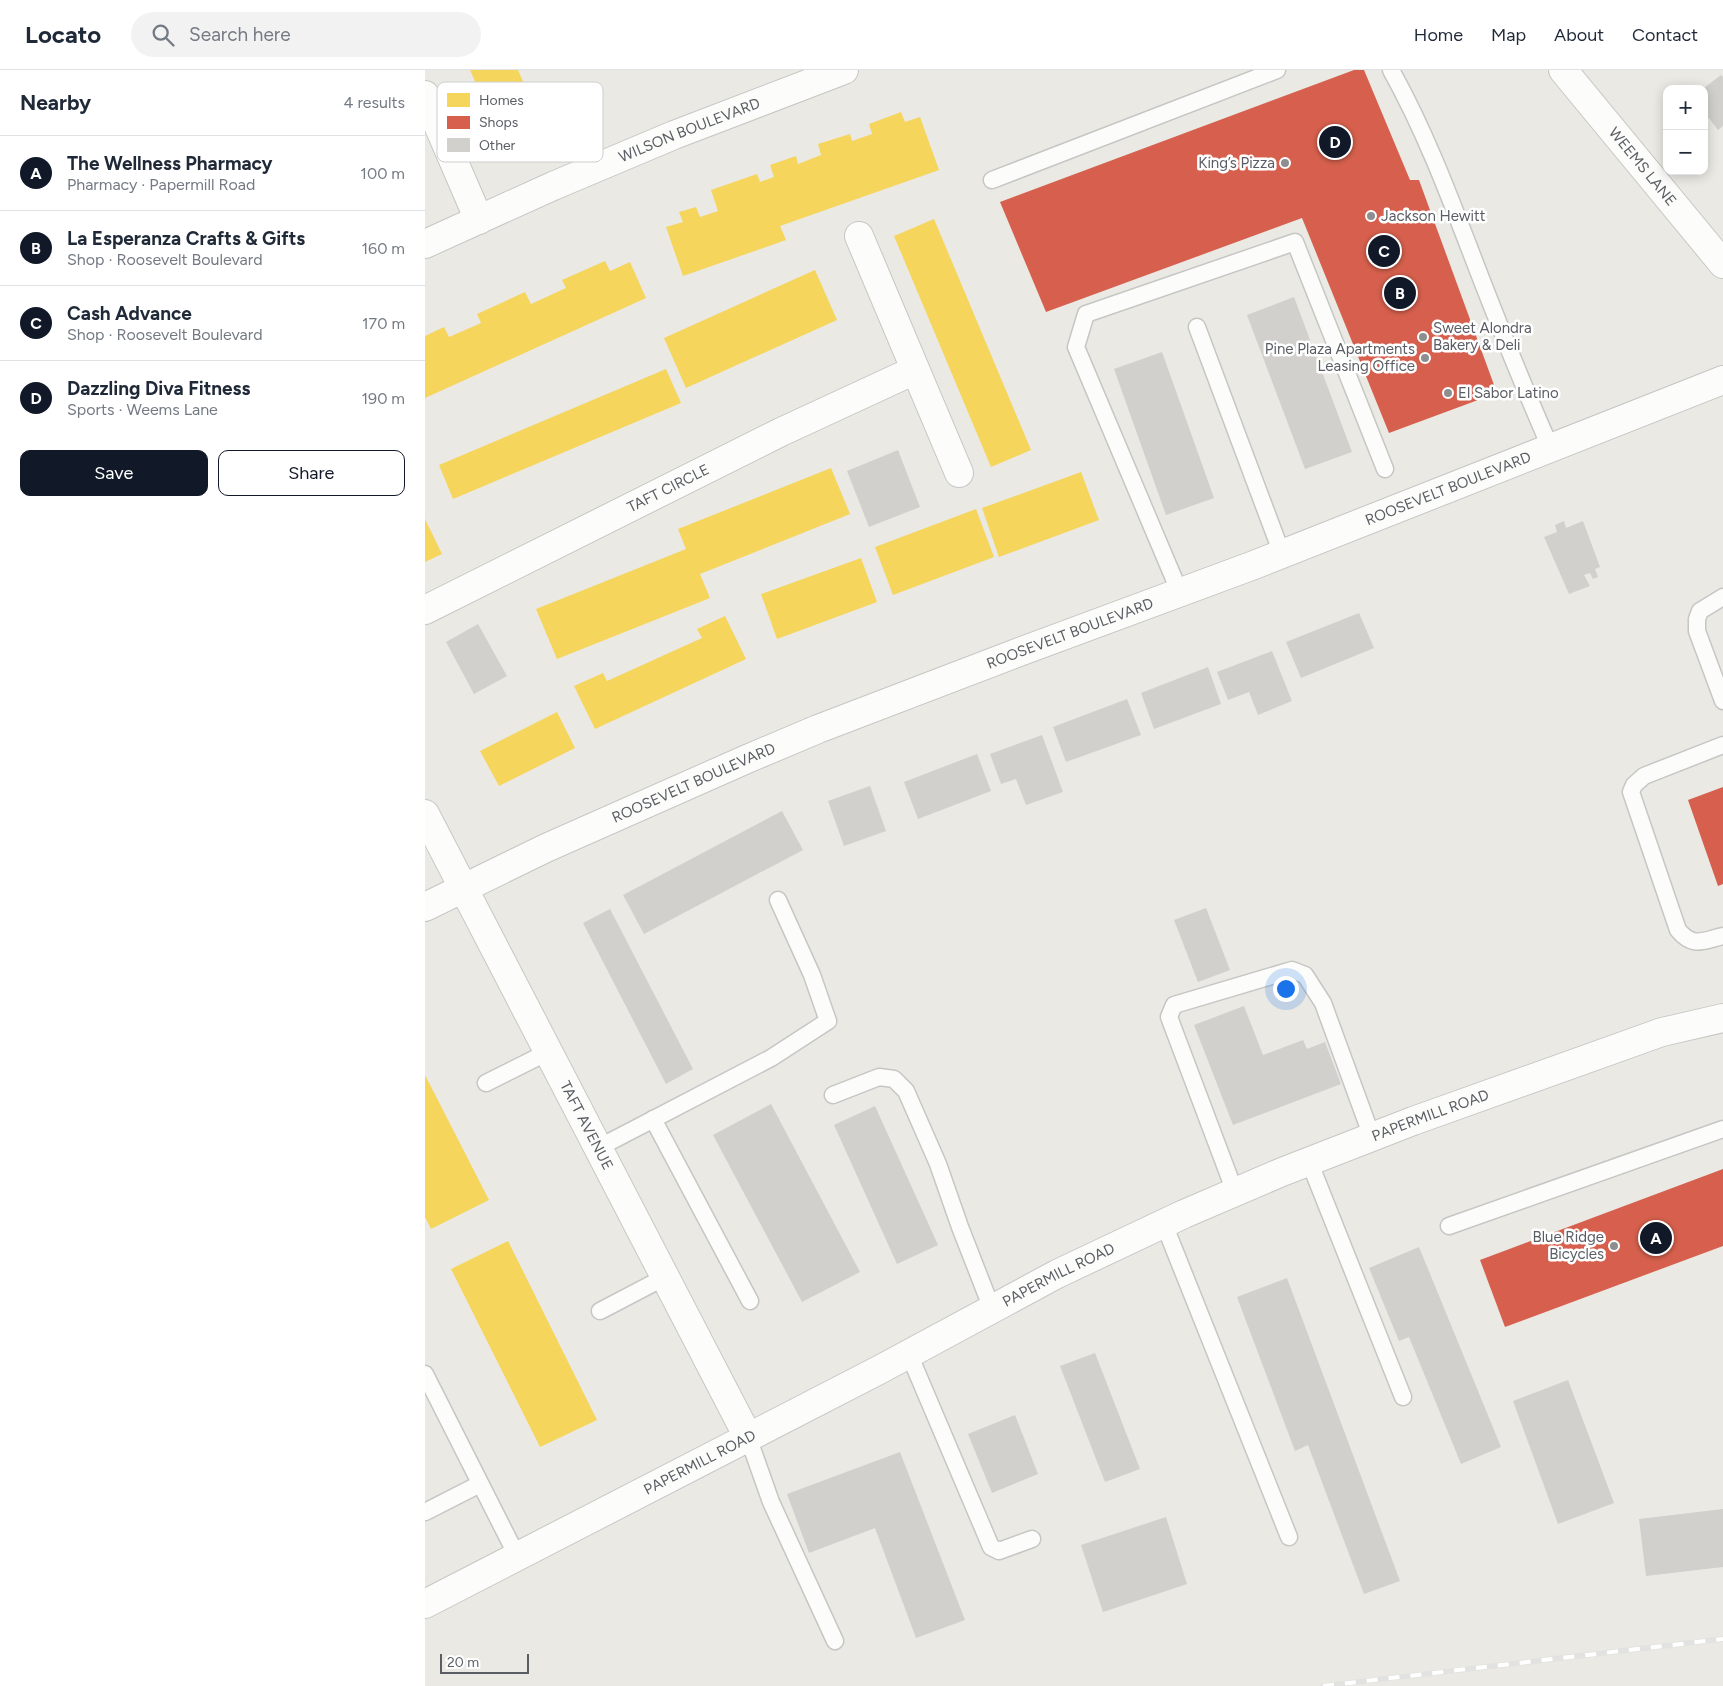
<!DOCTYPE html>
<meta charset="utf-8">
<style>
:root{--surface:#fff;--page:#f2f2f3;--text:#1f2937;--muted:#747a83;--line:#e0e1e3;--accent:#111827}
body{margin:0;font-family:Figtree,sans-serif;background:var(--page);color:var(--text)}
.controls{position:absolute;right:15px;top:15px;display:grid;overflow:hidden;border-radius:10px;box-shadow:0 2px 12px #0003}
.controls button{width:45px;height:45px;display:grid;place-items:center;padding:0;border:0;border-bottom:1px solid var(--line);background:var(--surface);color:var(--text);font:25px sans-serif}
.scale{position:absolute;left:15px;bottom:12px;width:89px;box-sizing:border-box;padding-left:5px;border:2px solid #5a5d63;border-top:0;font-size:14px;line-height:18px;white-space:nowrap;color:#5a5d63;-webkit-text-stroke:4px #fff;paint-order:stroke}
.you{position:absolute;left:860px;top:918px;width:18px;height:18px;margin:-12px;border:4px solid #fff;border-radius:50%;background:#1a73e8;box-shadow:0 0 0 8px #1a73e833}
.badge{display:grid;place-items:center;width:32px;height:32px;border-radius:50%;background:var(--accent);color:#fff;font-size:16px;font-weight:700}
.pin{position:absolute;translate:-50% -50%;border:2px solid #fff;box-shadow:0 1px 5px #0006}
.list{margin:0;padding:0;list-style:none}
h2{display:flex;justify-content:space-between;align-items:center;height:65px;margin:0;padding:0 20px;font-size:21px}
h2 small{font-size:16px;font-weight:400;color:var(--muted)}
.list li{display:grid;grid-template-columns:32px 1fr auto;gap:15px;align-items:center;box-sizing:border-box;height:75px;padding:0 20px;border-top:1px solid var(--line)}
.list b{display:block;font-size:19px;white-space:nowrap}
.list p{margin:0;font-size:16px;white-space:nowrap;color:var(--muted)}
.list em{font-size:16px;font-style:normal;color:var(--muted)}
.actions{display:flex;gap:10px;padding:15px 20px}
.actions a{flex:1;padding:11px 0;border:1px solid var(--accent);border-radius:10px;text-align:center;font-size:18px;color:var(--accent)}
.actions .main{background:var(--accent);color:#fff}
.icon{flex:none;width:28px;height:28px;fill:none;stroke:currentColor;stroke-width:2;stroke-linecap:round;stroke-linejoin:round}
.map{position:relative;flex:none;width:1298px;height:1616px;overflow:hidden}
header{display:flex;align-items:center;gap:30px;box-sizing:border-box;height:70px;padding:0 25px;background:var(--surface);border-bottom:1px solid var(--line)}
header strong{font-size:24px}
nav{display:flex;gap:28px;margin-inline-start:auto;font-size:18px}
.search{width:350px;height:45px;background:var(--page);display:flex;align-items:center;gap:12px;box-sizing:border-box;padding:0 18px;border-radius:28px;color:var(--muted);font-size:19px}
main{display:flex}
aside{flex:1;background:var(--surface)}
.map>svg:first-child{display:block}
</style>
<header>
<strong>Locato</strong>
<div class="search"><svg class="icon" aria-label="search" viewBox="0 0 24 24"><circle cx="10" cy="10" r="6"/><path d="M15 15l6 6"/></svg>Search here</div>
<nav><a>Home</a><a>Map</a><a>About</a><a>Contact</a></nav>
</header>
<main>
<aside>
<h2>Nearby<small>4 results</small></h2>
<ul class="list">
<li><span class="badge">A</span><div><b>The Wellness Pharmacy</b><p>Pharmacy · Papermill Road</p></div><em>100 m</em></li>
<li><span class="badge">B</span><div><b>La Esperanza Crafts &amp; Gifts</b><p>Shop · Roosevelt Boulevard</p></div><em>160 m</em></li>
<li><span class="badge">C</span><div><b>Cash Advance</b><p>Shop · Roosevelt Boulevard</p></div><em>170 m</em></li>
<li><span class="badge">D</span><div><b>Dazzling Diva Fitness</b><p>Sports · Weems Lane</p></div><em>190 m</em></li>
</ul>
<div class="actions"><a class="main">Save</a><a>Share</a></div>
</aside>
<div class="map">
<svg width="1298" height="1616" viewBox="0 0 1298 1616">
<rect width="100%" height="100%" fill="#eae9e4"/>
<!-- homes -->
<g fill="#f6d55c">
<path d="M 45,0 L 93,0 L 117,55 L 76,72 Z"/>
<path d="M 476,42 L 480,52 L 495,47 L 514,100 L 355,156 L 361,170 L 258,206 L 241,157 L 258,152 L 254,142 L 271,137 L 275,147 L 293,141 L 286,120 L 332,104 L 335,112 L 349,107 L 345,95 L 371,86 L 373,94 L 396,85 L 393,74 L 425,64 L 427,71 L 447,64 L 444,54 Z"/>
<path d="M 509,149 L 606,380 L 566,397 L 469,166 Z"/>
<path d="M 180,191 L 185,201 L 205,192 L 221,228 L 0,328 L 0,266 L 19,257 L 24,267 L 56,253 L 52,244 L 100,222 L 106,234 L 141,218 L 137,210 Z"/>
<path d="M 390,200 L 412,250 L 261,318 L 239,268 Z"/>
<path d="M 241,299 L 256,333 L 28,429 L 14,395 Z"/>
<path d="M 406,398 L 425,444 L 275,504 L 285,528 L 132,589 L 111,539 L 261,479 L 253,459 Z"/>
<path d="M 656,402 L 674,450 L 574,487 L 557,438 Z"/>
<path d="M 551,439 L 569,487 L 468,525 L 450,477 Z"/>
<path d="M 0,449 L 17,484 L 0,492 Z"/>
<path d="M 436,488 L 452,532 L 352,569 L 336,524 Z"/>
<path d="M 300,546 L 321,589 L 170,659 L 149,616 L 178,603 L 182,611 L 277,568 L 272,559 Z"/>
<path d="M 132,642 L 150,678 L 74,716 L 55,681 Z"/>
<path d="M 0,1005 L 64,1130 L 6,1159 L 0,1147 Z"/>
<path d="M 83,1171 L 172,1350 L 115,1377 L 26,1199 Z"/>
</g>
<!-- shops -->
<g fill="#d6604d">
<path d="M 929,0 L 939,0 L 985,110 L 994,110 L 1072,323 L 964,363 L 877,148 L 621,242 L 575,132 Z"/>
<path d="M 1298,717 L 1298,814 L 1293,816 L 1263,730 Z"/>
<path d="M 1298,1099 L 1298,1176 L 1080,1257 L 1055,1190 Z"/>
</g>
<!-- building -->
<g fill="#d1d0cd">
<path d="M 1296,5 L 1298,7 L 1298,56 L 1293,60 L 1284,48 L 1280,52 L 1279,51 L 1279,18 Z"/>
<path d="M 869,227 L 927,382 L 880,399 L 822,245 Z"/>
<path d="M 737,282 L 789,428 L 741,445 L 689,299 Z"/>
<path d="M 473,380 L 495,437 L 444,457 L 422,401 Z"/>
<path d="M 1139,451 L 1141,458 L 1158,451 L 1175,497 L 1170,499 L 1173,507 L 1168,509 L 1165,503 L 1159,505 L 1165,516 L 1144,524 L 1119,467 L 1132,462 L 1130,455 Z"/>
<path d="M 934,543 L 949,578 L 876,608 L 861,572 Z"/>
<path d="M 53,554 L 82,606 L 49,624 L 21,572 Z"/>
<path d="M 847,581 L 867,631 L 833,645 L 824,622 L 803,630 L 792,602 Z"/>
<path d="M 783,597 L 796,634 L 729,659 L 716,623 Z"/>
<path d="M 702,629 L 716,665 L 641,692 L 628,657 Z"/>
<path d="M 617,665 L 638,722 L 601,735 L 591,709 L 576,714 L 565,684 Z"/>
<path d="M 552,684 L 566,721 L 493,749 L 479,712 Z"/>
<path d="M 445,716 L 461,761 L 419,776 L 403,731 Z"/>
<path d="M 357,741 L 378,780 L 219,864 L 198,825 Z"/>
<path d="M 781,838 L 805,900 L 773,912 L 749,850 Z"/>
<path d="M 185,839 L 268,999 L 241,1014 L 158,853 Z"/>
<path d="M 819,936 L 838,985 L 878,970 L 882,979 L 900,972 L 916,1014 L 808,1055 L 769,955 Z"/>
<path d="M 346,1034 L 435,1202 L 377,1232 L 288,1065 Z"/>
<path d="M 450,1036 L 513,1175 L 472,1194 L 409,1055 Z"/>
<path d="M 994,1177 L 1076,1377 L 1036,1394 L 984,1267 L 974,1271 L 944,1198 Z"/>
<path d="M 862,1208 L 975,1511 L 939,1524 L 883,1375 L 870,1381 L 812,1227 Z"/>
<path d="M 670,1283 L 715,1399 L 680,1412 L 635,1296 Z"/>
<path d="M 1143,1310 L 1189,1433 L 1133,1454 L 1088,1331 Z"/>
<path d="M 590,1345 L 613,1404 L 567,1423 L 543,1364 Z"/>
<path d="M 475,1382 L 540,1550 L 491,1568 L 450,1458 L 384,1483 L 362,1424 Z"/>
<path d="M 1298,1439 L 1298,1497 L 1221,1506 L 1214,1449 Z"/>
<path d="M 741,1447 L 762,1514 L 678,1542 L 656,1475 Z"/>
</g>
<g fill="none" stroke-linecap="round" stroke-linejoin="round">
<defs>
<g id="lane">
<path d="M 966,0 C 1009,77 1037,162 1070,244 C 1087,288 1106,333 1125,377"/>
<path d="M 567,110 L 852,0"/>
<path d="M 772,257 L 857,484"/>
<path d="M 755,523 L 651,277 L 661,244 L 870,172 L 960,399"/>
<path d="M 1298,527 L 1275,541 L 1272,549 L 1272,561 L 1298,631"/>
<path d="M 1298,675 L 1219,706 L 1209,715 L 1206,722 L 1253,860 C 1268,878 1277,871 1298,866"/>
<path d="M 61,1013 L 123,982"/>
<path d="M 408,1025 L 454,1007 L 469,1009 L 481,1021 L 513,1094 L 535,1157 L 567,1239"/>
<path d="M 228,1049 L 325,1231"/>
<path d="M 173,1078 L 346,988 L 403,951 L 387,905 L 353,830"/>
<path d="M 884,1091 L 978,1327"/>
<path d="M 810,1122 L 744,947 L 749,935 L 867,900 L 880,905 L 898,933 L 947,1067"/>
<path d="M 739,1154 L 864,1467"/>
<path d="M 1024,1156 L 1298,1059"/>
<path d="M 175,1241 L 240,1207"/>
<path d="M 484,1284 L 566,1477 L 574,1481 L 607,1469"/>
<path d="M 0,1304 L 92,1486"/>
<path d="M 323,1367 L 346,1432 L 410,1571"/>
<path d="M 0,1442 L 55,1414"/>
</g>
<g id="street">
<path d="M 0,25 L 54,150"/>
<path d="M 434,166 L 534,403"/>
<path id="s1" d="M 0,174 L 128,116 L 249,65 L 419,0"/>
<path id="s2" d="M 0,540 L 356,362 L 490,300"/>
<path id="s3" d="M 0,837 L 121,778 L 322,689 L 393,659 L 589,584 L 829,495 L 1298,310"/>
</g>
<g id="secondary">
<path id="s4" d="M 1138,0 L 1298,194"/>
<path id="s5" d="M 0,744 L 323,1367"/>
<path id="s6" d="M 0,1534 L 454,1300 L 632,1204 L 759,1144 L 857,1102 L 988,1051 L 1237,962 L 1298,948"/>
</g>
</defs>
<!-- lane casing -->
<use href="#lane" stroke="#c6c6c5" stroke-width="19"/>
<!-- street casing -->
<use href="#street" stroke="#c6c6c5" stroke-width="30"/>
<!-- secondary casing -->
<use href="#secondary" stroke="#c7c7c6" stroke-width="30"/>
<!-- lane -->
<use href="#lane" stroke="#fcfcfb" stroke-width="16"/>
<!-- street -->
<use href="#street" stroke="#fcfcfb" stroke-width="28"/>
<!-- secondary -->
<use href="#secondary" stroke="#fcfcfb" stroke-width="28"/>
<defs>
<path id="rail" d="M 898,1616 L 1298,1569"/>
</defs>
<!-- rail casing -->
<use href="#rail" stroke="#e2e2e1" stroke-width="5.5"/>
<!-- rail -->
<use href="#rail" stroke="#fff" stroke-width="4" stroke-dasharray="11" stroke-linecap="butt"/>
</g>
<!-- markers -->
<g fill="#8c8e90" stroke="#fff" stroke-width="2">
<circle cx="860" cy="93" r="5"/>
<circle cx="946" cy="146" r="5"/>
<circle cx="998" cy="267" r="5"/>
<circle cx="1000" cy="288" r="5"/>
<circle cx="1023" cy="323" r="5"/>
<circle cx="1189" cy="1176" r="5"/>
</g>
<g text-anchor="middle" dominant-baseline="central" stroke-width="5" stroke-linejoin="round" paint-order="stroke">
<!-- street labels -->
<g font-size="15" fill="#5a5d63" stroke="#fff">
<text stroke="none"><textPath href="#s1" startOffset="288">WILSON BOULEVARD</textPath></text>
<text stroke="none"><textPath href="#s4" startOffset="125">WEEMS LANE</textPath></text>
<text stroke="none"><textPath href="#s2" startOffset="272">TAFT CIRCLE</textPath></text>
<text stroke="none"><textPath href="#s3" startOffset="1106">ROOSEVELT BOULEVARD</textPath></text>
<text stroke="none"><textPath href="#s3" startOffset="701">ROOSEVELT BOULEVARD</textPath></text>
<text stroke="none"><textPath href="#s3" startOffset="296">ROOSEVELT BOULEVARD</textPath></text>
<text stroke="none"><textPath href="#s6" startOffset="1119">PAPERMILL ROAD</textPath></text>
<text stroke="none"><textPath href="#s5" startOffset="351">TAFT AVENUE</textPath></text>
<text stroke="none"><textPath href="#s6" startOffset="714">PAPERMILL ROAD</textPath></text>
<text stroke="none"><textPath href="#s6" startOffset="309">PAPERMILL ROAD</textPath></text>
</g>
<!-- poi labels -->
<g font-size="15" fill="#5a5d63" stroke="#fff" text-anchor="end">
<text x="850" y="93">King’s Pizza</text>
<text x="956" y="146" text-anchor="start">Jackson Hewitt</text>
<text x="1008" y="258" text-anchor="start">Sweet Alondra<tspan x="1008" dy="17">Bakery &amp; Deli</tspan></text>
<text x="990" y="279">Pine Plaza Apartments<tspan x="990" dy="17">Leasing Office</tspan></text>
<text x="1033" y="323" text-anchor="start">El Sabor Latino</text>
<text x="1179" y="1167">Blue Ridge<tspan x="1179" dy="17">Bicycles</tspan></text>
</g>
</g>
<!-- legend -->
<rect x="12" y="12" width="166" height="80" rx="8" fill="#fff" stroke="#ceced0" stroke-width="1"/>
<rect x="22" y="23" width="23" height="14" fill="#f6d55c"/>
<rect x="22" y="46" width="23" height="13" fill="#d6604d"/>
<rect x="22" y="68" width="23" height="14" fill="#d1d0cd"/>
<g font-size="14" fill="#5a5d63">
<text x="54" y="35">Homes</text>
<text x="54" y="57">Shops</text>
<text x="54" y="80">Other</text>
</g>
</svg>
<div class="controls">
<button>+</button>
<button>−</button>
</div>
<div class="scale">20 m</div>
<div class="you"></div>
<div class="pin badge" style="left:1231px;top:1168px">A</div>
<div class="pin badge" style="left:975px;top:223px">B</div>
<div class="pin badge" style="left:959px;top:181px">C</div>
<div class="pin badge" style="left:910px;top:72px">D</div>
</div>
</main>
